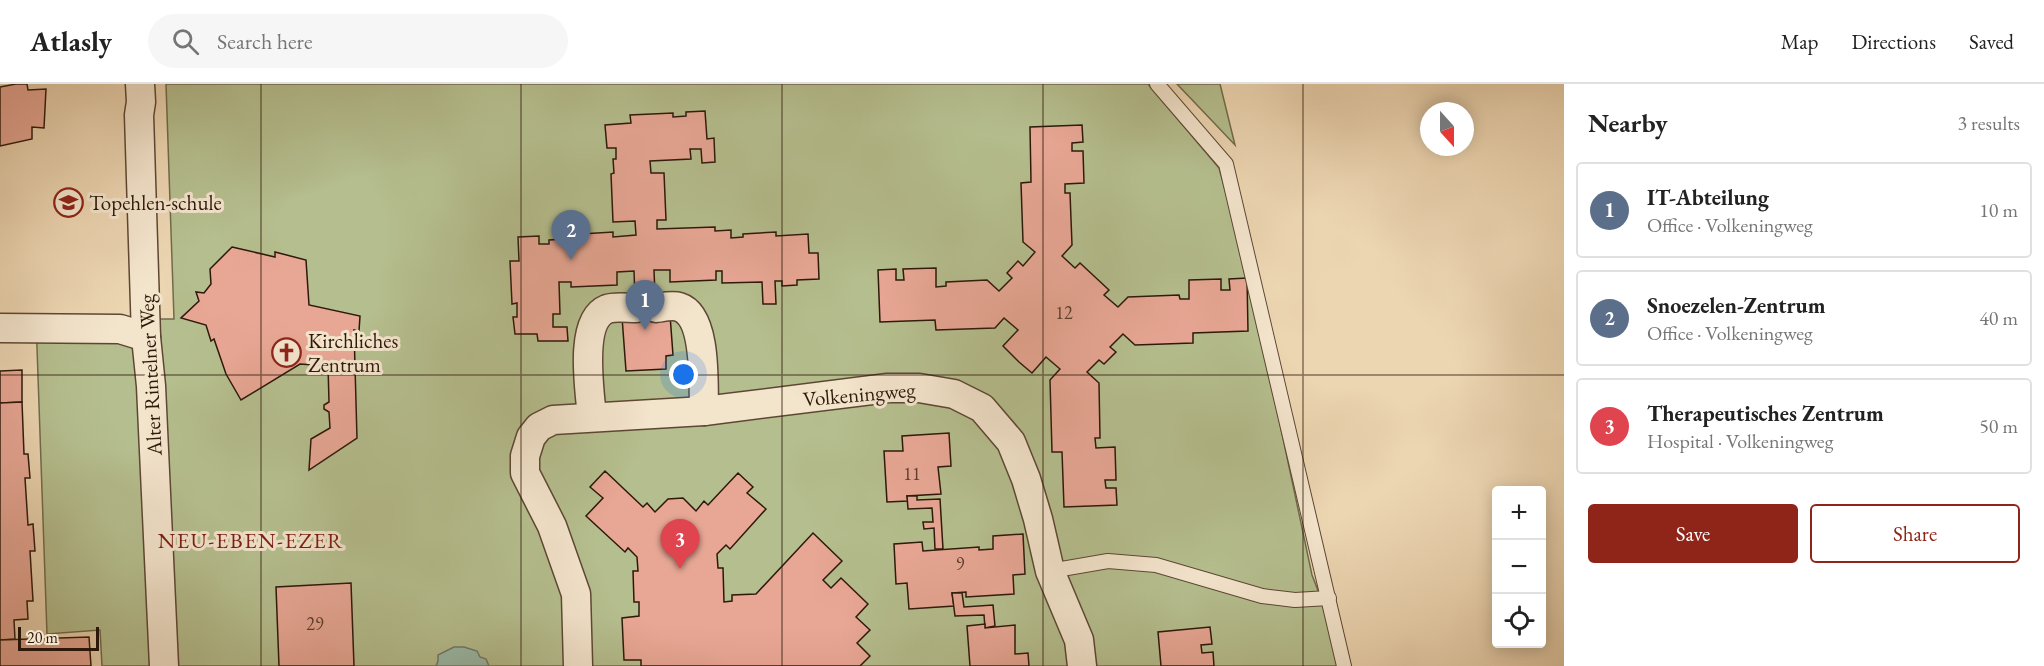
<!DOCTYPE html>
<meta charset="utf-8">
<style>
:root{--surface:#fff;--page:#f6f6f6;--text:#222;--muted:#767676;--line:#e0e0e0;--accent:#8f2418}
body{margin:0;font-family:"EB Garamond",serif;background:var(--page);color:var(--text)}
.controls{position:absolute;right:18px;bottom:18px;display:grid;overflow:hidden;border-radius:6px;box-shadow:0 3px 15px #0003}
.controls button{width:54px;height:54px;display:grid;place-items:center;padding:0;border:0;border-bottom:2px solid var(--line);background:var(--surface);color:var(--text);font:30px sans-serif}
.compass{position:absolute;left:1420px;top:18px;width:54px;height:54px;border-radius:50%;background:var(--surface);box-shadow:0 3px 15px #0003;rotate:159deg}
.scale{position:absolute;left:18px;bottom:15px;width:81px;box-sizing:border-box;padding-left:6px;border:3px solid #2d180a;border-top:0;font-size:16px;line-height:21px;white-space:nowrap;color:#2d180a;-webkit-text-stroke:4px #f3e4cc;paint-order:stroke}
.you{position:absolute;left:684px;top:291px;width:21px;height:21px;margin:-15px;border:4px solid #fff;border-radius:50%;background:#1a73e8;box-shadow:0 0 0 9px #1a73e833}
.badge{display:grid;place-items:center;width:39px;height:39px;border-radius:50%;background:var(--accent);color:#fff;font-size:20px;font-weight:700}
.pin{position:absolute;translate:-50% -50px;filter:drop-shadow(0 2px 3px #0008)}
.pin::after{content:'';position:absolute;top:32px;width:21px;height:18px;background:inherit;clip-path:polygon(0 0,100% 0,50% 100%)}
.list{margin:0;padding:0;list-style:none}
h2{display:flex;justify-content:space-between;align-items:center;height:78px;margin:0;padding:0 24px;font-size:26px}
h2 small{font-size:20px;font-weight:400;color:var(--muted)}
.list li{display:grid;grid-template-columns:39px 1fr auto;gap:18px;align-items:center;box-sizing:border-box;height:96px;margin:0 12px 12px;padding:0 12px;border:2px solid var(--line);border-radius:6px}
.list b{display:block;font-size:22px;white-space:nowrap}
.list p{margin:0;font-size:20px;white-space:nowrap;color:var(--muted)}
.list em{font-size:20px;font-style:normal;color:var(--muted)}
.actions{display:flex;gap:12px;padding:18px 24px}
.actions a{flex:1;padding:14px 0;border:2px solid var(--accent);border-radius:6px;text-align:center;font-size:21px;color:var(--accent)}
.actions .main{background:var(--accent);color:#fff}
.icon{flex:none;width:33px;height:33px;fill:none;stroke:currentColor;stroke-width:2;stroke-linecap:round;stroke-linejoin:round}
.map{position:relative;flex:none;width:1564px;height:582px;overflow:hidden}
header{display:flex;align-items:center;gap:36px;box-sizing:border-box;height:84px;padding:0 30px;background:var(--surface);border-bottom:2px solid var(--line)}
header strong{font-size:28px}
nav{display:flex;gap:33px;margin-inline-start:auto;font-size:21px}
.search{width:420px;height:54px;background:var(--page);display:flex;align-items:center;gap:15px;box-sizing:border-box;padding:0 21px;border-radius:33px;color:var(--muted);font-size:22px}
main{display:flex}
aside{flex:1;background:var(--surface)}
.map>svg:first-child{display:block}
</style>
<header>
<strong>Atlasly</strong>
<div class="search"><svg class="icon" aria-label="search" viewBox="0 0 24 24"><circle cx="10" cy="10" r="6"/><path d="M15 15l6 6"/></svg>Search here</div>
<nav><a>Map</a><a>Directions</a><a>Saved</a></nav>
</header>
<main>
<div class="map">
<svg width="1564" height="582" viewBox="0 0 1564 582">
<rect width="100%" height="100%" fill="#ecd5b1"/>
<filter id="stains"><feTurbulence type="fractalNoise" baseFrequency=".00333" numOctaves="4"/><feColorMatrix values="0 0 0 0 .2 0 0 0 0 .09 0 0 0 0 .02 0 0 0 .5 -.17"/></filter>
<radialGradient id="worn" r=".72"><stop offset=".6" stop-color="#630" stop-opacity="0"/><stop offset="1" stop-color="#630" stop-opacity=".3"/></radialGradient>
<!-- green -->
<g fill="#b5be8e" stroke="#716b4c" stroke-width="1.5">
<path d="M 166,0 L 1148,0 L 1219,84 L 1246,180 L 1312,491 L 1329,535 L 1339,582 L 102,582 L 100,546 L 47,550 L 36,235 L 174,235 Z"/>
<path d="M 1177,0 L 1220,0 L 1235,61 Z"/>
</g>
<!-- water -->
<path fill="#99b9a8" stroke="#6e7969" stroke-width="1.5" d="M 454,563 L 464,563 L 477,567 L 480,573 L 486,575 L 489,582 L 436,582 L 438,577 L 438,571 Z"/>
<!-- building -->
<g fill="#e8a795" stroke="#2d180a" stroke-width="1.5">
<path d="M 16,0 L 27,0 L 28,6 L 46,5 L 44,44 L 32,43 L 32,55 L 0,62 L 0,3 Z"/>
<path d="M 705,27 L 707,55 L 714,54 L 715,78 L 702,79 L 701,65 L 690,65 L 691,75 L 650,77 L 651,89 L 664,89 L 666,136 L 657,136 L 657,145 L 715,143 L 715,147 L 731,146 L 731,154 L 743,153 L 743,150 L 776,148 L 776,152 L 808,150 L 809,169 L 818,169 L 819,195 L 797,196 L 797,201 L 782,202 L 782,197 L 775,197 L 776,220 L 763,220 L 762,198 L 722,199 L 722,187 L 716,187 L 716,196 L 670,198 L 670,186 L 654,186 L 655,212 L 635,213 L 634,187 L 617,188 L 617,201 L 571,203 L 571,198 L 559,198 L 560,230 L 553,230 L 553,243 L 567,243 L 568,257 L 538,257 L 537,250 L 515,250 L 513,233 L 517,233 L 517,219 L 512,220 L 510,177 L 519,177 L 518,153 L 539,152 L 539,160 L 549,160 L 549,156 L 565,155 L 565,151 L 613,148 L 613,153 L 636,151 L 635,137 L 613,138 L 611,90 L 614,89 L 613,75 L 616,75 L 616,64 L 607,64 L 605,41 L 631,39 L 630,31 L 673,29 L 673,33 L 686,32 L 686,28 Z"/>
<path d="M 1082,41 L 1083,58 L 1072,59 L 1072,67 L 1083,67 L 1084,99 L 1065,100 L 1065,109 L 1070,109 L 1072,161 L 1062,172 L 1075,184 L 1080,179 L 1109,206 L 1104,211 L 1118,223 L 1128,213 L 1179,211 L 1180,215 L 1189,215 L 1189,196 L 1221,195 L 1221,206 L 1230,206 L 1229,195 L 1247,194 L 1248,247 L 1193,249 L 1193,259 L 1135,261 L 1123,250 L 1110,263 L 1116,268 L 1104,280 L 1099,276 L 1087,288 L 1099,299 L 1100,354 L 1095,354 L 1096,364 L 1115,363 L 1116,396 L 1105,396 L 1106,404 L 1116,404 L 1117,421 L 1064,423 L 1062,368 L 1052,368 L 1050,296 L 1060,285 L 1046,273 L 1032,289 L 1019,278 L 1003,262 L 1018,246 L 1004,234 L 995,244 L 936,246 L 935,236 L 880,238 L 878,186 L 896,185 L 896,196 L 904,196 L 903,185 L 936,184 L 936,203 L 946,202 L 946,198 L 987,196 L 999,207 L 1012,194 L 1007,189 L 1018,177 L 1023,182 L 1035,168 L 1023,158 L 1021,99 L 1031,98 L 1030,43 Z"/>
<path d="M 232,163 L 275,173 L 275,168 L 306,176 L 309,221 L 360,232 L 359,247 L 354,246 L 357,354 L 309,386 L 311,355 L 330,344 L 329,328 L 324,325 L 324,321 L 329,318 L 328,282 L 300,280 L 241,316 L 226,290 L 214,255 L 211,257 L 206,241 L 181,234 L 199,217 L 196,208 L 204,209 L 211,200 L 210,185 Z"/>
<path d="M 670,231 L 673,271 L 666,272 L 666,285 L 626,287 L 622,233 Z"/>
<path d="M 22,286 L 22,318 L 0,319 L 0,287 Z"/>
<path d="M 22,318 L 24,370 L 28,370 L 30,394 L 25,394 L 28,441 L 33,440 L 35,467 L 30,467 L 33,517 L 27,517 L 28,535 L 14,536 L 15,555 L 0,556 L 0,319 Z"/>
<path d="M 949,349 L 951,382 L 938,383 L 941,410 L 907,412 L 908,417 L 887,418 L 884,367 L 903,367 L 902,352 Z"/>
<path d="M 605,387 L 643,423 L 647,419 L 655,428 L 668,415 L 683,414 L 696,427 L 704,417 L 708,421 L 738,389 L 753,403 L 747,409 L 766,425 L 730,465 L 726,461 L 717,470 L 718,484 L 723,484 L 724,518 L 732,517 L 732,511 L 756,510 L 813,449 L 842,477 L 823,496 L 831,504 L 841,494 L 868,520 L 856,533 L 870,546 L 857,559 L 870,572 L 860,582 L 641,582 L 641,576 L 624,576 L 622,534 L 639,532 L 639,518 L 634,518 L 633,487 L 638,487 L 637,473 L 628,464 L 625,468 L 586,432 L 603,414 L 590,403 Z"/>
<path d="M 907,412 L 917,412 L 917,416 L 940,415 L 943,465 L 935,465 L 934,444 L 924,445 L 923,438 L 933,438 L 932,424 L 908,425 Z"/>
<path d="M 1023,450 L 1025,490 L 1013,491 L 1014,510 L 966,513 L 966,508 L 952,509 L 954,522 L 909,525 L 907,499 L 896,500 L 894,460 L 922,458 L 923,467 L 979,463 L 979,466 L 993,465 L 993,452 Z"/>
<path d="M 351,499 L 354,582 L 279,582 L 276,503 Z"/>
<path d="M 952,509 L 962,509 L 964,523 L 993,521 L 995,542 L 985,544 L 984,531 L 955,532 Z"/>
<path d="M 985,540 L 985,544 L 1015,541 L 1015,570 L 1028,569 L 1029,582 L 970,582 L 967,542 Z"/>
<path d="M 1210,543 L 1212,560 L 1201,561 L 1202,569 L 1213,568 L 1214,582 L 1161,582 L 1158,548 Z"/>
<path d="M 89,553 L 91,582 L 0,582 L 0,556 Z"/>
</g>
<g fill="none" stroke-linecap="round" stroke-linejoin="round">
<defs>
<g id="service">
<path d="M 1157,0 L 1226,80 L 1344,582"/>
<path d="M 1050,487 L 1108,477 L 1156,481 L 1262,512 L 1295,516 L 1329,514"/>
</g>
<g id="minor">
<path d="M 140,0 L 141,18 L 139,31 L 146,253 L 151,302 L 164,582"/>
<path d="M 656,224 C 663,223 673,221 679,223 C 708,232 703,303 704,327"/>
<path d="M 0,244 L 120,245 L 146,253"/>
<path d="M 592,333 C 590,308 578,237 607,225 C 615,222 628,224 636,224"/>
<path d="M 578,582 L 576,510 L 552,442 L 525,389 L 525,372 L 531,353 L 539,343 L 553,336 L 704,327 L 888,304 L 919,304 L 954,310 L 982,324 L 1011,358 L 1026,395 L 1038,435 L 1050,487 L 1079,556 L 1082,582"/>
</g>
</defs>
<!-- service casing -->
<use href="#service" stroke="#5d4734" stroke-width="16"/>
<!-- minor casing -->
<use href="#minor" stroke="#5d4734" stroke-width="31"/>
<!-- service -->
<use href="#service" stroke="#f3e4cc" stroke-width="14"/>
<!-- minor -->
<use href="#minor" stroke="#f3e4cc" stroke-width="28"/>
</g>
<!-- grid -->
<path fill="none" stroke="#2d180a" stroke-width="1.5" stroke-opacity="0.55" d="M 261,0 L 261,582M 521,0 L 521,582M 782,0 L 782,582M 1043,0 L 1043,582M 1303,0 L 1303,582M 0,291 L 1564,291"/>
<!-- icons -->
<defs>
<symbol id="school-ring" viewBox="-11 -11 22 22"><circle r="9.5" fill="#f3e4cc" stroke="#8f2418" stroke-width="1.5"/><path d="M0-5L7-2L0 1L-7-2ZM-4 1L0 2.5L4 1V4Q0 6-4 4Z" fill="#8f2418"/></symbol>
<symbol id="church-ring" viewBox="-11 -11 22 22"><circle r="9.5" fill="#f3e4cc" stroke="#8f2418" stroke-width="1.5"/><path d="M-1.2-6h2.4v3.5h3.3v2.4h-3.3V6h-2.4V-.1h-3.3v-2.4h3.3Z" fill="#8f2418"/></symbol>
</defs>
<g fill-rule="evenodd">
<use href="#school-ring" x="52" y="102" width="33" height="33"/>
<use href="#church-ring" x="270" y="252" width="33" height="33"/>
</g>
<g text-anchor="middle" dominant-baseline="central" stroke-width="6" stroke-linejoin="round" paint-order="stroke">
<!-- number labels -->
<g font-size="18" fill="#5c3c2d">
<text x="1064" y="228">12</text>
<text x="912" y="389">11</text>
<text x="960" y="479">9</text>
<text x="315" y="539">29</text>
</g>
<!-- poi labels -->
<g font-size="21" fill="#2d180a" stroke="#f3e4cc" text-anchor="start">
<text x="89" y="118">Topehlen-schule</text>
<text x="308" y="256">Kirchliches<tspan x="308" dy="24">Zentrum</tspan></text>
</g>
<!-- street labels -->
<g font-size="21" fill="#2d180a" stroke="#f3e4cc">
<text transform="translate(150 291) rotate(-93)">Alter Rintelner Weg</text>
<text transform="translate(859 310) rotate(-5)">Volkeningweg</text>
</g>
<!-- neighbourhood labels -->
<g font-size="22" letter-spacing="1.5" fill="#7a1f14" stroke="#f3e4cc">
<text x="251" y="456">NEU-EBEN-EZER</text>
</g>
</g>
<rect width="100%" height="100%" filter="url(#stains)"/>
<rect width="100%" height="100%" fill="url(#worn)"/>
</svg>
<div class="controls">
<button>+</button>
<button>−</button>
<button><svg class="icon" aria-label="locate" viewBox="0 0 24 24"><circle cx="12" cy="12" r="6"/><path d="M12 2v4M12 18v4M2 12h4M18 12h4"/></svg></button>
</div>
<svg class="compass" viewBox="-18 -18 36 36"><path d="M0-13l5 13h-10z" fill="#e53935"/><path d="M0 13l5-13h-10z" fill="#767676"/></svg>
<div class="scale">20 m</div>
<div class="you"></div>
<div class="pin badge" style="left:645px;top:246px;background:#5c6f8a">1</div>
<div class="pin badge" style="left:571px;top:176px;background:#5c6f8a">2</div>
<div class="pin badge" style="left:680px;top:485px;background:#e0444e">3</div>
</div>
<aside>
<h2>Nearby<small>3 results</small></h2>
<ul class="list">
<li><span class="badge" style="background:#5c6f8a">1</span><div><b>IT-Abteilung</b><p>Office · Volkeningweg</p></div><em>10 m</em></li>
<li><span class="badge" style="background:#5c6f8a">2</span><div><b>Snoezelen-Zentrum</b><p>Office · Volkeningweg</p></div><em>40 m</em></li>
<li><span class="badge" style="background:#e0444e">3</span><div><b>Therapeutisches Zentrum</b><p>Hospital · Volkeningweg</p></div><em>50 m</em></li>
</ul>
<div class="actions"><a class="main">Save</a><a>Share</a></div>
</aside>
</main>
